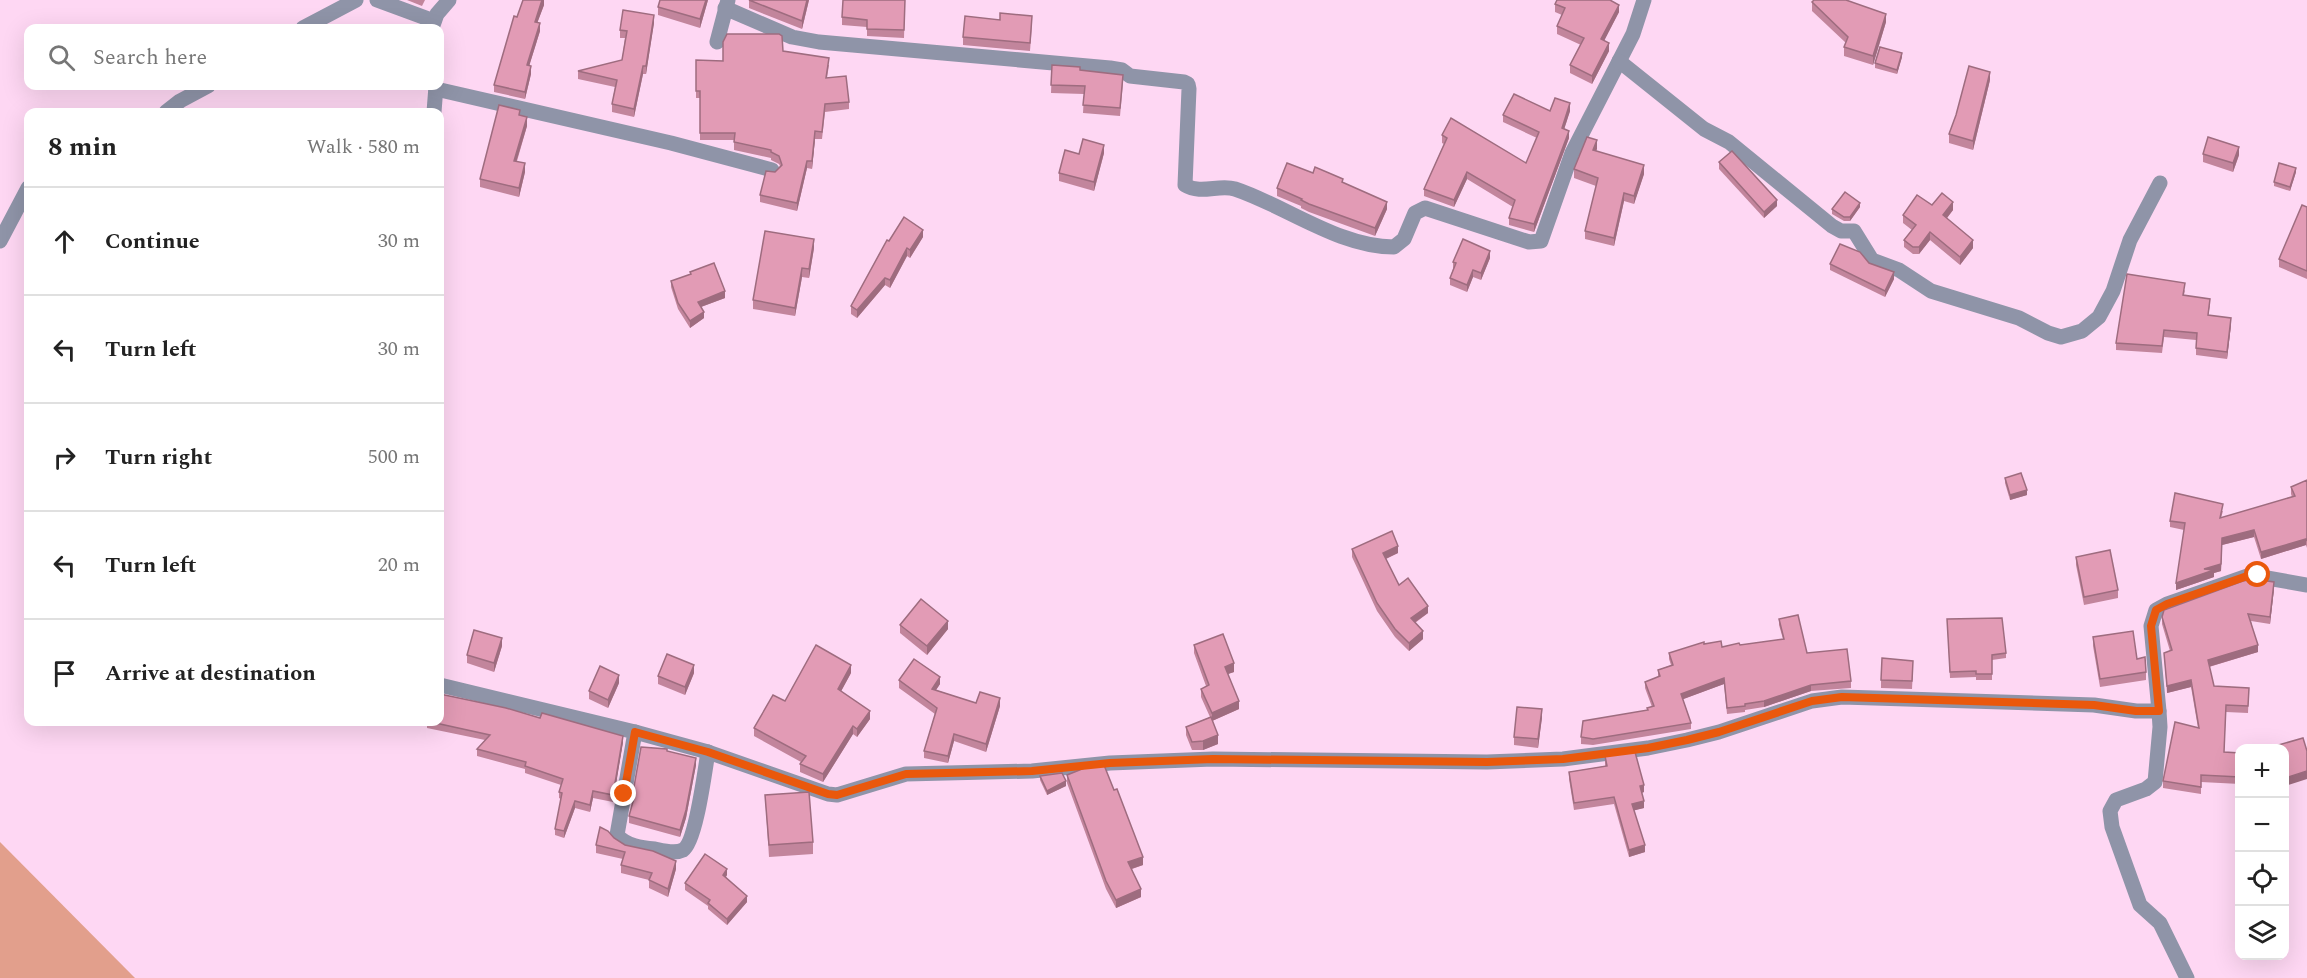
<!DOCTYPE html>
<meta charset="utf-8">
<style>
:root{--surface:#fff;--page:#f6f6f6;--text:#222;--muted:#767676;--line:#e0e0e0}
body{margin:0;font-family:Spectral,serif;background:var(--page);color:var(--text)}
.controls{position:absolute;right:18px;bottom:18px;display:grid;overflow:hidden;border-radius:12px;box-shadow:0 6px 24px #0002}
.controls button{width:54px;height:54px;display:grid;place-items:center;padding:0;border:0;border-bottom:2px solid var(--line);background:var(--surface);color:var(--text);font:30px sans-serif}
.stop{position:absolute;width:18px;height:18px;margin:-14px;border:4px solid #ea580c;border-radius:50%;background:#fff}
.stop.end{background:#ea580c;border-color:#fff;box-shadow:0 2px 6px #0008}
.list{margin:0;padding:0;list-style:none}
h2{display:flex;justify-content:space-between;align-items:center;height:78px;margin:0;padding:0 24px;font-size:26px}
h2 small{font-size:20px;font-weight:400;color:var(--muted)}
.list li{display:grid;grid-template-columns:39px 1fr auto;gap:18px;align-items:center;box-sizing:border-box;height:108px;padding:0 24px;border-top:2px solid var(--line)}
.list b{display:block;font-size:22px;white-space:nowrap}
.list em{font-size:20px;font-style:normal;color:var(--muted)}
.icon{flex:none;width:33px;height:33px;fill:none;stroke:currentColor;stroke-width:2;stroke-linecap:round;stroke-linejoin:round}
.map{position:relative;flex:none;width:2307px;height:978px;overflow:hidden}
.search{position:absolute;background:var(--surface);box-shadow:0 6px 24px #0002;left:24px;top:24px;width:420px;height:66px;display:flex;align-items:center;gap:15px;box-sizing:border-box;padding:0 21px;border-radius:12px;color:var(--muted);font-size:22px}
.panel{position:absolute;background:var(--surface);box-shadow:0 6px 24px #0002;left:24px;top:108px;width:420px;height:618px;border-radius:12px}
.map>svg:first-child{display:block}
</style>
<div class="map">
<svg width="2307" height="978" viewBox="0 0 2307 978">
<rect width="100%" height="100%" fill="#fed7f3"/>
<!-- green -->
<path fill="#e29f8c" d="M 0,842 L 135,978 L 0,978 Z"/>
<g fill="none" stroke-linecap="round" stroke-linejoin="round">
<!-- minor -->
<g stroke="#8f94a8" stroke-width="15">
<path d="M 377,0 L 434,21"/>
<path d="M 725,8 L 792,37 L 819,42 L 1110,68 L 1122,70 L 1130,76 L 1184,82 L 1188,84 L 1189,89 L 1185,185 C 1201,195 1219,184 1235,189 C 1286,206 1339,247 1394,247 L 1404,239 L 1415,213 L 1425,208 L 1529,242 L 1541,241 L 1572,153 L 1633,34 L 1644,0"/>
<path d="M 303,28 L 356,0"/>
<path d="M 432,28 L 437,14 L 449,0"/>
<path d="M 717,42 L 728,0"/>
<path d="M 1619,61 L 1704,129 L 1729,142 L 1832,226 L 1841,231 L 1854,231 L 1872,260 L 1899,270 L 1931,291 L 2019,318 L 2048,333 L 2061,337 L 2082,331 L 2099,317 L 2113,291 L 2130,240 L 2160,183"/>
<path d="M 436,89 L 671,143 L 772,170"/>
<path d="M 166,112 L 180,101 L 208,86"/>
<path d="M 434,112 L 436,86"/>
<path d="M 0,241 L 28,188"/>
<path d="M 440,685 L 635,732 L 708,752 L 828,794 L 837,795 L 906,774 L 1032,771 L 1110,763 L 1213,759 L 1487,762 L 1563,759 L 1648,748 L 1687,740 L 1719,732 L 1812,701 L 1842,697 L 2094,705 L 2136,711 L 2159,711 L 2151,626 L 2156,610 L 2167,604 L 2250,575 L 2307,585"/>
<path d="M 2159,711 L 2160,727 L 2155,782 L 2146,789 L 2116,800 L 2110,811 L 2112,827 L 2140,905 L 2160,923 L 2187,978"/>
<path d="M 635,732 L 617,835 C 626,846 642,848 655,849 C 664,851 675,854 683,850 C 696,842 705,769 708,752"/>
</g>
</g>
<!-- wall -->
<g fill="#c2859c">
<path d="M 407,0 L 425,0 L 422,6 Z"/>
<path d="M 544,0 L 544,5 L 537,23 L 540,31 L 529,66 L 531,74 L 525,99 L 494,92 L 494,85 L 517,17 Z"/>
<path d="M 708,0 L 700,28 L 658,15 L 658,7 Z"/>
<path d="M 749,0 L 809,0 L 802,29 L 749,8 Z"/>
<path d="M 905,0 L 904,38 L 867,36 L 867,27 L 842,25 L 842,17 Z"/>
<path d="M 1812,2 L 1886,22 L 1873,65 L 1844,56 L 1844,47 L 1846,43 L 1812,11 Z"/>
<path d="M 1555,4 L 1619,12 L 1604,40 L 1609,51 L 1592,84 L 1570,73 L 1570,65 L 1581,45 L 1557,34 L 1557,26 L 1562,15 L 1555,12 Z"/>
<path d="M 654,23 L 646,74 L 643,74 L 634,117 L 612,112 L 612,104 L 615,87 L 578,79 L 578,71 L 622,60 L 625,38 L 620,38 L 620,30 Z"/>
<path d="M 1032,24 L 1030,51 L 963,45 L 963,37 Z"/>
<path d="M 783,51 L 829,65 L 827,78 L 849,102 L 849,109 L 825,112 L 822,139 L 815,139 L 812,169 L 807,168 L 797,211 L 760,202 L 760,195 L 775,172 L 780,166 L 779,164 L 771,160 L 771,158 L 734,150 L 734,140 L 700,140 L 700,98 L 696,98 L 696,60 L 723,61 Z"/>
<path d="M 1902,57 L 1897,74 L 1875,68 L 1875,63 Z"/>
<path d="M 1052,65 L 1080,70 L 1123,83 L 1120,116 L 1083,113 L 1084,94 L 1051,93 Z"/>
<path d="M 1990,80 L 1973,150 L 1949,143 L 1949,134 Z"/>
<path d="M 1550,111 L 1570,111 L 1564,129 L 1569,138 L 1534,232 L 1509,225 L 1509,218 L 1513,207 L 1467,179 L 1454,207 L 1424,196 L 1424,189 L 1444,144 L 1442,143 L 1442,135 L 1526,163 L 1537,138 L 1503,122 L 1503,115 Z"/>
<path d="M 520,115 L 527,126 L 517,161 L 525,172 L 519,197 L 480,187 L 480,179 Z"/>
<path d="M 1597,149 L 1596,151 L 1644,174 L 1634,204 L 1624,201 L 1614,246 L 1585,239 L 1585,231 L 1596,186 L 1574,178 L 1574,169 Z"/>
<path d="M 1104,153 L 1094,191 L 1059,181 L 1059,173 L 1079,154 Z"/>
<path d="M 2203,154 L 2239,155 L 2233,172 L 2203,162 Z"/>
<path d="M 1719,162 L 1777,206 L 1764,218 L 1719,169 Z"/>
<path d="M 2296,172 L 2290,191 L 2274,186 L 2274,182 Z"/>
<path d="M 1313,173 L 1343,183 L 1387,209 L 1375,236 L 1309,212 L 1301,208 L 1301,206 L 1277,196 L 1277,188 Z"/>
<path d="M 1932,205 L 1953,210 L 1947,218 L 1973,248 L 1960,265 L 1930,240 L 1919,254 L 1913,254 L 1904,247 L 1904,240 L 1912,230 L 1903,223 L 1903,215 Z"/>
<path d="M 1860,207 L 1850,221 L 1844,221 L 1832,214 L 1832,209 Z"/>
<path d="M 2307,207 L 2307,279 L 2279,267 L 2279,259 Z"/>
<path d="M 923,237 L 910,258 L 907,256 L 890,288 L 885,285 L 857,318 L 851,314 L 851,306 L 889,241 Z"/>
<path d="M 814,248 L 809,278 L 802,277 L 795,316 L 753,309 L 753,300 Z"/>
<path d="M 1490,258 L 1481,280 L 1473,277 L 1467,292 L 1450,285 L 1450,278 L 1453,269 L 1453,262 Z"/>
<path d="M 1869,263 L 1894,279 L 1885,297 L 1830,270 L 1830,264 Z"/>
<path d="M 690,272 L 725,298 L 701,307 L 704,318 L 690,328 L 678,309 L 671,287 L 671,281 L 690,275 Z"/>
<path d="M 2185,290 L 2184,295 L 2210,306 L 2208,315 L 2231,325 L 2227,359 L 2196,355 L 2196,340 L 2164,337 L 2162,353 L 2116,350 L 2116,343 Z"/>
<path d="M 2005,478 L 2027,495 L 2010,500 L 2005,483 Z"/>
<path d="M 2307,480 L 2307,548 L 2306,545 L 2261,559 L 2254,537 L 2222,545 L 2221,571 L 2214,573 L 2214,577 L 2176,590 L 2184,530 L 2170,527 L 2170,521 L 2223,511 L 2221,518 L 2292,497 L 2291,494 L 2291,487 Z"/>
<path d="M 1352,549 L 1398,553 L 1386,559 L 1399,585 L 1428,613 L 1415,623 L 1423,639 L 1409,651 L 1395,637 L 1377,611 L 1352,557 Z"/>
<path d="M 2076,557 L 2118,590 L 2118,598 L 2084,605 L 2076,565 Z"/>
<path d="M 2274,589 L 2270,624 L 2251,621 L 2258,652 L 2209,667 L 2214,686 L 2249,688 L 2248,713 L 2226,712 L 2224,752 L 2240,753 L 2240,784 L 2201,782 L 2201,794 L 2163,788 L 2163,781 L 2198,728 L 2191,687 L 2167,693 L 2164,653 L 2170,651 L 2162,624 L 2162,617 Z"/>
<path d="M 1779,619 L 1807,653 L 1851,681 L 1851,688 L 1811,691 L 1764,707 L 1745,710 L 1745,712 L 1727,714 L 1724,684 L 1683,699 L 1691,723 L 1691,729 L 1593,745 L 1581,744 L 1581,737 L 1647,710 L 1647,708 L 1652,707 L 1645,688 L 1645,682 L 1658,677 L 1658,670 L 1671,665 L 1669,659 L 1669,653 L 1704,644 L 1722,647 L 1740,645 L 1783,639 L 1779,625 Z"/>
<path d="M 1947,619 L 2006,653 L 2006,658 L 1992,660 L 1992,680 L 1976,680 L 1976,677 L 1950,678 Z"/>
<path d="M 900,625 L 948,629 L 927,655 L 900,633 Z"/>
<path d="M 2093,637 L 2146,672 L 2146,680 L 2100,687 L 2093,646 Z"/>
<path d="M 1194,645 L 1234,672 L 1228,674 L 1239,709 L 1212,721 L 1218,744 L 1203,750 L 1192,750 L 1186,735 L 1186,727 L 1210,717 L 1201,697 L 1201,689 L 1206,686 L 1194,653 Z"/>
<path d="M 502,646 L 494,672 L 467,663 L 467,655 Z"/>
<path d="M 1913,669 L 1912,689 L 1881,688 L 1881,680 Z"/>
<path d="M 694,673 L 685,695 L 658,684 L 658,676 Z"/>
<path d="M 851,673 L 841,691 L 870,719 L 857,737 L 853,734 L 823,782 L 800,772 L 800,764 L 801,762 L 754,736 L 754,728 L 785,701 Z"/>
<path d="M 899,680 L 940,684 L 936,690 L 976,703 L 1000,706 L 986,752 L 954,741 L 948,763 L 924,758 L 924,751 L 935,714 L 899,688 Z"/>
<path d="M 619,683 L 608,708 L 589,699 L 589,691 Z"/>
<path d="M 1542,717 L 1538,748 L 1514,745 L 1514,737 Z"/>
<path d="M 427,722 L 440,722 L 623,742 L 613,802 L 593,798 L 590,812 L 575,808 L 564,838 L 555,835 L 555,829 L 561,799 L 559,798 L 559,792 L 561,785 L 525,773 L 525,769 L 477,756 L 477,749 L 485,740 L 427,728 Z"/>
<path d="M 667,751 L 696,765 L 686,818 L 680,837 L 629,823 L 629,816 L 632,805 L 632,798 Z"/>
<path d="M 1605,756 L 1644,792 L 1642,793 L 1644,808 L 1634,810 L 1645,852 L 1629,857 L 1614,804 L 1574,810 L 1569,779 L 1569,772 L 1605,766 Z"/>
<path d="M 1067,775 L 1143,865 L 1132,869 L 1141,897 L 1116,908 L 1106,889 L 1067,783 Z"/>
<path d="M 1040,776 L 1066,786 L 1047,795 L 1040,780 Z"/>
<path d="M 765,795 L 813,842 L 813,854 L 769,857 Z"/>
<path d="M 614,838 L 625,845 L 676,869 L 668,897 L 649,888 L 649,880 L 621,873 L 621,865 L 623,859 L 596,853 L 596,845 Z"/>
<path d="M 727,875 L 726,877 L 747,902 L 727,925 L 708,909 L 708,906 L 685,890 L 685,883 Z"/>
</g>
<!-- shaded-wall -->
<g fill="#9e6c7f">
<path d="M 542,0 L 544,0 L 544,5 L 535,29 L 535,22 Z"/>
<path d="M 706,0 L 708,0 L 700,28 L 700,19 Z"/>
<path d="M 807,0 L 809,0 L 802,29 L 802,21 Z"/>
<path d="M 1619,5 L 1619,12 L 1601,47 L 1601,39 Z"/>
<path d="M 1886,14 L 1886,22 L 1873,65 L 1873,56 Z"/>
<path d="M 654,15 L 654,23 L 646,74 L 646,66 Z"/>
<path d="M 540,23 L 540,31 L 527,73 L 527,65 Z"/>
<path d="M 1609,43 L 1609,51 L 1592,84 L 1592,76 Z"/>
<path d="M 1902,53 L 1902,57 L 1897,74 L 1897,70 Z"/>
<path d="M 531,66 L 531,74 L 525,99 L 525,92 Z"/>
<path d="M 643,66 L 643,74 L 634,117 L 634,109 Z"/>
<path d="M 1990,72 L 1990,80 L 1973,150 L 1973,141 Z"/>
<path d="M 1570,103 L 1570,111 L 1562,136 L 1562,128 Z"/>
<path d="M 527,117 L 527,126 L 514,169 L 514,161 Z"/>
<path d="M 815,131 L 815,139 L 812,169 L 812,161 Z"/>
<path d="M 1569,131 L 1569,138 L 1534,232 L 1534,224 Z"/>
<path d="M 1597,140 L 1597,149 L 1593,158 L 1593,150 Z"/>
<path d="M 1104,145 L 1104,153 L 1094,191 L 1094,182 Z"/>
<path d="M 2239,147 L 2239,155 L 2233,172 L 2233,163 Z"/>
<path d="M 807,161 L 807,168 L 797,211 L 797,203 Z"/>
<path d="M 525,163 L 525,172 L 519,197 L 519,188 Z"/>
<path d="M 1644,165 L 1644,174 L 1634,204 L 1634,196 Z"/>
<path d="M 2296,168 L 2296,172 L 2290,191 L 2290,187 Z"/>
<path d="M 1467,172 L 1467,179 L 1454,207 L 1454,200 Z"/>
<path d="M 1624,193 L 1624,201 L 1614,246 L 1614,238 Z"/>
<path d="M 1777,200 L 1777,206 L 1764,218 L 1764,212 Z"/>
<path d="M 1387,202 L 1387,209 L 1375,236 L 1375,228 Z"/>
<path d="M 1953,202 L 1953,210 L 1943,223 L 1943,215 Z"/>
<path d="M 1860,203 L 1860,207 L 1850,221 L 1850,217 Z"/>
<path d="M 923,230 L 923,237 L 910,258 L 910,250 Z"/>
<path d="M 1930,232 L 1930,240 L 1919,254 L 1919,247 Z"/>
<path d="M 814,239 L 814,248 L 809,278 L 809,269 Z"/>
<path d="M 1973,240 L 1973,248 L 1960,265 L 1960,257 Z"/>
<path d="M 907,248 L 907,256 L 890,288 L 890,280 Z"/>
<path d="M 1490,251 L 1490,258 L 1481,280 L 1481,273 Z"/>
<path d="M 802,268 L 802,277 L 795,316 L 795,308 Z"/>
<path d="M 1473,270 L 1473,277 L 1467,292 L 1467,285 Z"/>
<path d="M 1894,272 L 1894,279 L 1885,297 L 1885,291 Z"/>
<path d="M 885,278 L 885,285 L 857,318 L 857,310 Z"/>
<path d="M 725,291 L 725,298 L 698,308 L 698,302 Z"/>
<path d="M 704,312 L 704,318 L 690,328 L 690,321 Z"/>
<path d="M 2231,318 L 2231,325 L 2227,359 L 2227,352 Z"/>
<path d="M 2027,490 L 2027,495 L 2010,500 L 2010,495 Z"/>
<path d="M 2254,530 L 2254,537 L 2222,545 L 2221,571 L 2214,573 L 2214,577 L 2176,590 L 2176,583 L 2222,538 Z"/>
<path d="M 2306,539 L 2306,545 L 2261,559 L 2261,552 Z"/>
<path d="M 1398,546 L 1398,553 L 1383,560 L 1383,553 Z"/>
<path d="M 2274,582 L 2274,589 L 2270,624 L 2270,617 Z"/>
<path d="M 1428,606 L 1428,613 L 1411,625 L 1411,618 Z"/>
<path d="M 948,621 L 948,629 L 927,655 L 927,646 Z"/>
<path d="M 1423,631 L 1423,639 L 1409,651 L 1409,643 Z"/>
<path d="M 502,638 L 502,646 L 494,672 L 494,663 Z"/>
<path d="M 2258,645 L 2258,652 L 2208,667 L 2208,660 Z"/>
<path d="M 1234,663 L 1234,672 L 1225,675 L 1225,667 Z"/>
<path d="M 694,665 L 694,673 L 685,695 L 685,687 Z"/>
<path d="M 851,665 L 851,673 L 838,697 L 838,689 Z"/>
<path d="M 619,675 L 619,683 L 608,708 L 608,700 Z"/>
<path d="M 940,677 L 940,684 L 932,696 L 932,689 Z"/>
<path d="M 1724,678 L 1724,684 L 1681,700 L 1681,694 Z"/>
<path d="M 2191,680 L 2191,687 L 2167,693 L 2167,686 Z"/>
<path d="M 1811,685 L 1811,691 L 1764,707 L 1764,701 Z"/>
<path d="M 1000,698 L 1000,706 L 986,752 L 986,744 Z"/>
<path d="M 1239,701 L 1239,709 L 1212,721 L 1212,713 Z"/>
<path d="M 1542,709 L 1542,717 L 1538,748 L 1538,739 Z"/>
<path d="M 870,711 L 870,719 L 857,737 L 857,729 Z"/>
<path d="M 853,726 L 853,734 L 823,782 L 823,774 Z"/>
<path d="M 954,734 L 954,741 L 948,763 L 948,756 Z"/>
<path d="M 1218,735 L 1218,744 L 1203,750 L 1203,741 Z"/>
<path d="M 623,736 L 623,742 L 613,802 L 613,795 Z"/>
<path d="M 696,758 L 696,765 L 686,818 L 680,837 L 680,830 Z"/>
<path d="M 2307,771 L 2307,779 L 2285,786 L 2285,778 Z"/>
<path d="M 1066,781 L 1066,786 L 1047,795 L 1047,791 Z"/>
<path d="M 1644,785 L 1644,792 L 1640,793 L 1640,786 Z"/>
<path d="M 593,791 L 593,798 L 590,812 L 590,805 Z"/>
<path d="M 575,801 L 575,808 L 564,838 L 564,831 Z"/>
<path d="M 1644,801 L 1644,808 L 1632,811 L 1632,804 Z"/>
<path d="M 1645,845 L 1645,852 L 1629,857 L 1629,850 Z"/>
<path d="M 1143,857 L 1143,865 L 1128,870 L 1128,862 Z"/>
<path d="M 676,861 L 676,869 L 668,897 L 668,889 Z"/>
<path d="M 727,869 L 727,875 L 723,881 L 723,875 Z"/>
<path d="M 1141,889 L 1141,897 L 1116,908 L 1116,900 Z"/>
<path d="M 747,896 L 747,902 L 727,925 L 727,919 Z"/>
</g>
<!-- building -->
<g fill="#e29bb5" stroke="#9e6c7f" stroke-width="1.5">
<path d="M 523,0 L 542,0 L 535,22 L 540,23 L 527,65 L 531,66 L 525,92 L 494,85 L 514,16 L 517,17 Z"/>
<path d="M 660,0 L 706,0 L 700,19 L 658,7 Z"/>
<path d="M 749,0 L 807,0 L 802,21 Z"/>
<path d="M 843,0 L 905,0 L 904,30 L 867,29 L 867,20 L 842,17 Z"/>
<path d="M 1557,0 L 1610,0 L 1619,5 L 1601,39 L 1609,43 L 1592,76 L 1570,65 L 1584,38 L 1557,26 L 1565,8 L 1555,4 Z"/>
<path d="M 1814,0 L 1846,0 L 1886,14 L 1873,56 L 1844,47 L 1848,37 L 1812,2 Z"/>
<path d="M 623,10 L 654,15 L 646,66 L 643,66 L 634,109 L 612,104 L 617,80 L 578,71 L 622,60 L 627,31 L 620,30 Z"/>
<path d="M 1000,13 L 1032,16 L 1030,43 L 963,37 L 965,16 L 1000,20 Z"/>
<path d="M 727,34 L 779,34 L 782,36 L 783,51 L 829,58 L 826,78 L 846,76 L 849,102 L 825,104 L 822,132 L 815,131 L 812,161 L 807,161 L 797,203 L 760,195 L 766,171 L 775,172 L 782,165 L 779,156 L 771,152 L 771,150 L 734,142 L 735,133 L 700,133 L 700,91 L 696,91 L 696,60 L 723,61 L 723,42 Z"/>
<path d="M 1880,47 L 1902,53 L 1897,70 L 1875,63 Z"/>
<path d="M 1052,65 L 1080,67 L 1080,70 L 1123,75 L 1120,108 L 1083,105 L 1085,86 L 1051,85 Z"/>
<path d="M 1969,66 L 1990,72 L 1973,141 L 1949,134 L 1956,115 Z"/>
<path d="M 1514,94 L 1550,111 L 1555,98 L 1570,103 L 1562,128 L 1569,131 L 1534,224 L 1509,218 L 1515,200 L 1467,172 L 1454,200 L 1424,189 L 1447,138 L 1442,135 L 1451,118 L 1526,163 L 1539,132 L 1503,115 Z"/>
<path d="M 499,105 L 520,110 L 519,115 L 527,117 L 514,161 L 525,163 L 519,188 L 480,179 Z"/>
<path d="M 1587,137 L 1597,140 L 1593,150 L 1644,165 L 1634,196 L 1624,193 L 1614,238 L 1585,231 L 1598,178 L 1574,169 Z"/>
<path d="M 2208,137 L 2239,147 L 2233,163 L 2203,154 Z"/>
<path d="M 1083,139 L 1104,145 L 1094,182 L 1059,173 L 1065,150 L 1079,154 Z"/>
<path d="M 1732,151 L 1777,200 L 1764,212 L 1719,162 Z"/>
<path d="M 1287,163 L 1313,173 L 1315,167 L 1343,179 L 1342,182 L 1387,202 L 1375,228 L 1309,204 L 1301,200 L 1302,199 L 1277,188 Z"/>
<path d="M 2279,163 L 2296,168 L 2290,187 L 2274,182 Z"/>
<path d="M 1845,192 L 1860,203 L 1850,217 L 1844,217 L 1832,209 Z"/>
<path d="M 1942,193 L 1953,202 L 1943,215 L 1973,240 L 1960,257 L 1930,232 L 1919,247 L 1913,247 L 1904,240 L 1916,225 L 1903,215 L 1917,195 L 1932,205 Z"/>
<path d="M 2302,205 L 2307,207 L 2307,271 L 2279,259 Z"/>
<path d="M 904,217 L 923,230 L 910,250 L 907,248 L 890,280 L 885,278 L 857,310 L 851,306 L 887,240 L 889,241 Z"/>
<path d="M 765,231 L 814,239 L 809,269 L 802,268 L 795,308 L 753,300 Z"/>
<path d="M 1463,239 L 1490,251 L 1481,273 L 1473,270 L 1467,285 L 1450,278 L 1456,263 L 1453,262 Z"/>
<path d="M 1840,244 L 1860,252 L 1869,263 L 1894,272 L 1885,291 L 1830,264 Z"/>
<path d="M 714,263 L 725,291 L 698,302 L 704,312 L 690,321 L 678,303 L 671,281 L 691,274 L 690,272 Z"/>
<path d="M 2127,274 L 2185,283 L 2183,295 L 2210,299 L 2208,315 L 2231,318 L 2227,352 L 2196,348 L 2197,333 L 2164,330 L 2162,346 L 2116,343 Z"/>
<path d="M 2021,473 L 2027,490 L 2010,495 L 2005,478 Z"/>
<path d="M 2307,480 L 2307,541 L 2306,539 L 2261,552 L 2254,530 L 2222,538 L 2221,564 L 2204,569 L 2214,570 L 2176,583 L 2185,523 L 2170,521 L 2175,493 L 2223,504 L 2220,518 L 2295,496 L 2291,487 Z"/>
<path d="M 1392,531 L 1398,546 L 1383,553 L 1399,585 L 1408,578 L 1428,606 L 1411,618 L 1423,631 L 1409,643 L 1395,629 L 1377,603 L 1352,549 Z"/>
<path d="M 2110,550 L 2118,590 L 2084,597 L 2076,557 Z"/>
<path d="M 2253,579 L 2274,582 L 2270,617 L 2248,614 L 2258,645 L 2208,660 L 2214,686 L 2249,688 L 2248,706 L 2226,705 L 2224,752 L 2240,753 L 2240,777 L 2201,775 L 2201,787 L 2163,781 L 2175,722 L 2199,728 L 2191,680 L 2167,686 L 2164,653 L 2172,650 L 2162,617 L 2164,610 L 2243,581 Z"/>
<path d="M 921,599 L 948,621 L 927,646 L 900,625 Z"/>
<path d="M 1798,615 L 1807,653 L 1847,649 L 1851,681 L 1811,685 L 1764,701 L 1745,704 L 1745,706 L 1727,708 L 1724,678 L 1681,694 L 1691,723 L 1593,739 L 1581,737 L 1583,721 L 1648,710 L 1647,708 L 1654,706 L 1645,682 L 1660,676 L 1658,670 L 1673,665 L 1669,653 L 1704,642 L 1704,644 L 1721,641 L 1722,647 L 1739,643 L 1740,645 L 1784,639 L 1779,619 Z"/>
<path d="M 2002,618 L 2006,653 L 1992,655 L 1992,674 L 1976,674 L 1976,671 L 1950,672 L 1947,619 Z"/>
<path d="M 474,630 L 502,638 L 494,663 L 467,655 Z"/>
<path d="M 2133,631 L 2137,659 L 2145,657 L 2146,672 L 2100,679 L 2093,637 Z"/>
<path d="M 1223,634 L 1234,663 L 1225,667 L 1239,701 L 1212,713 L 1201,689 L 1209,685 L 1194,645 Z"/>
<path d="M 816,645 L 851,665 L 838,689 L 870,711 L 857,729 L 853,726 L 823,774 L 800,764 L 806,756 L 754,728 L 773,695 L 785,701 Z"/>
<path d="M 667,654 L 694,665 L 685,687 L 658,676 Z"/>
<path d="M 1882,658 L 1913,661 L 1912,681 L 1881,680 Z"/>
<path d="M 914,659 L 940,677 L 932,689 L 976,703 L 980,692 L 1000,698 L 986,744 L 954,734 L 948,756 L 924,751 L 937,708 L 899,680 Z"/>
<path d="M 600,666 L 619,675 L 608,700 L 589,691 Z"/>
<path d="M 440,694 L 506,708 L 540,718 L 542,713 L 623,736 L 613,795 L 593,791 L 590,805 L 575,801 L 564,831 L 555,829 L 562,793 L 559,792 L 563,779 L 525,766 L 526,762 L 477,749 L 490,735 L 431,722 L 440,722 Z"/>
<path d="M 1517,707 L 1542,709 L 1538,739 L 1514,737 Z"/>
<path d="M 1211,717 L 1218,735 L 1203,741 L 1192,742 L 1186,727 Z"/>
<path d="M 2303,738 L 2307,751 L 2307,771 L 2285,778 L 2284,748 L 2276,748 L 2275,746 Z"/>
<path d="M 641,747 L 667,749 L 667,751 L 696,758 L 686,810 L 680,830 L 629,816 L 634,798 L 632,798 Z"/>
<path d="M 1635,752 L 1644,785 L 1640,786 L 1644,801 L 1632,804 L 1645,845 L 1629,850 L 1614,797 L 1574,803 L 1569,772 L 1607,766 L 1605,756 Z"/>
<path d="M 1104,765 L 1114,790 L 1117,789 L 1143,857 L 1128,862 L 1141,889 L 1116,900 L 1106,881 L 1067,775 L 1087,767 Z"/>
<path d="M 1062,773 L 1066,781 L 1047,791 L 1040,776 Z"/>
<path d="M 809,792 L 813,842 L 769,845 L 765,795 Z"/>
<path d="M 600,827 L 608,831 L 614,838 L 625,845 L 653,851 L 676,861 L 668,889 L 649,880 L 652,873 L 621,865 L 625,852 L 596,845 Z"/>
<path d="M 705,854 L 727,869 L 723,875 L 747,896 L 727,919 L 708,903 L 710,900 L 685,883 Z"/>
</g>
<g fill="none" stroke-linecap="round" stroke-linejoin="round">
<!-- route -->
<path stroke="#ea580c" stroke-width="8" d="M 624,794 L 635,732 L 708,752 L 828,794 L 837,795 L 906,774 L 1032,771 L 1110,763 L 1213,759 L 1487,762 L 1563,759 L 1648,748 L 1687,740 L 1719,732 L 1812,701 L 1842,697 L 2094,705 L 2136,711 L 2159,711 L 2151,626 L 2156,610 L 2167,604 L 2250,575 L 2258,575"/>
</g>
</svg>
<div class="controls">
<button>+</button>
<button>−</button>
<button><svg class="icon" aria-label="locate" viewBox="0 0 24 24"><circle cx="12" cy="12" r="6"/><path d="M12 2v4M12 18v4M2 12h4M18 12h4"/></svg></button>
<button><svg class="icon" aria-label="layers" viewBox="0 0 24 24"><path d="M12 4l9 5-9 5-9-5zM3 14l9 5 9-5"/></svg></button>
</div>
<div class="stop" style="left:2258px;top:575px"></div>
<div class="stop end" style="left:624px;top:794px"></div>
<div class="search"><svg class="icon" aria-label="search" viewBox="0 0 24 24"><circle cx="10" cy="10" r="6"/><path d="M15 15l6 6"/></svg>Search here</div>
<section class="panel">
<h2>8 min<small>Walk · 580 m</small></h2>
<ul class="list">
<li><svg class="icon" aria-label="ahead" viewBox="0 0 24 24"><path d="M12 20V5M6 11l6-6 6 6"/></svg><div><b>Continue</b></div><em>30 m</em></li>
<li><svg class="icon" aria-label="left" viewBox="0 0 24 24"><path d="M17 20v-9H6M10 6l-5 5 5 5"/></svg><div><b>Turn left</b></div><em>30 m</em></li>
<li><svg class="icon" aria-label="right" viewBox="0 0 24 24"><path d="M7 20v-9h11M14 6l5 5-5 5"/></svg><div><b>Turn right</b></div><em>500 m</em></li>
<li><svg class="icon" aria-label="left" viewBox="0 0 24 24"><path d="M17 20v-9H6M10 6l-5 5 5 5"/></svg><div><b>Turn left</b></div><em>20 m</em></li>
<li><svg class="icon" aria-label="arrive" viewBox="0 0 24 24"><path d="M6 21V4h12l-3 4 3 4H6"/></svg><div><b>Arrive at destination</b></div></li>
</ul>
</section>
</div>
